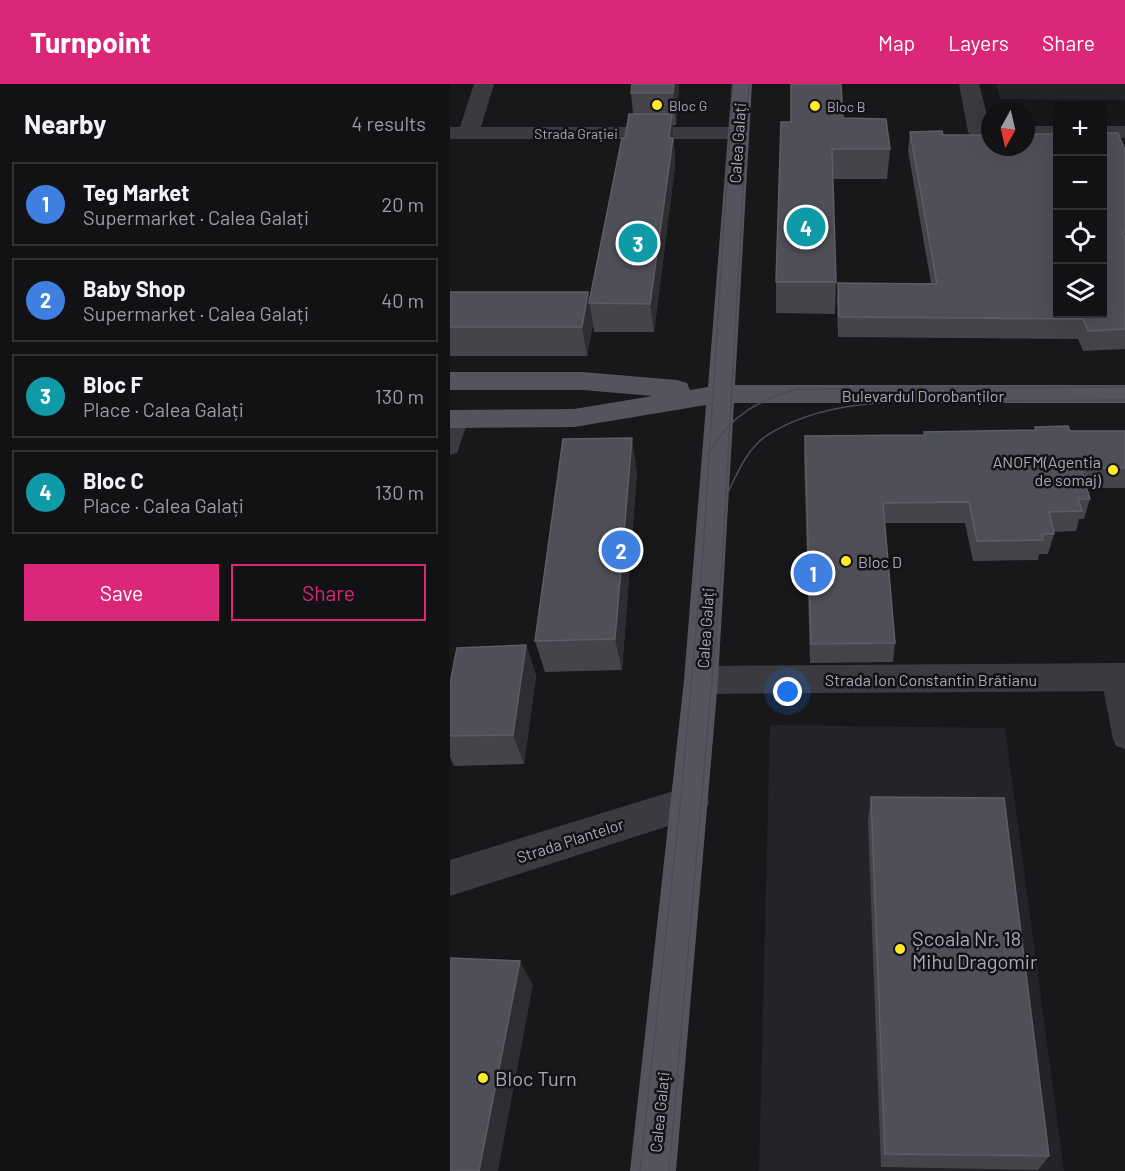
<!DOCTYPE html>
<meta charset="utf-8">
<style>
:root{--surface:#121114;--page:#1b1a1d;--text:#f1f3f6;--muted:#9c9da0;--line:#313134;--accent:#db2777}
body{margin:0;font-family:Barlow,sans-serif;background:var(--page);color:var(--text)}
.controls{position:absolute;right:18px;top:18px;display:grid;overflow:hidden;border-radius:0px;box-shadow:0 6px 24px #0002}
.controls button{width:54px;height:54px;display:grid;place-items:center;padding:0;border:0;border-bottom:2px solid var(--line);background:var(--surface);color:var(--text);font:30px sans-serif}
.compass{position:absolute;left:531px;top:18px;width:54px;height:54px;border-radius:50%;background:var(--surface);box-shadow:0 6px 24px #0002;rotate:188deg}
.you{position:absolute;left:338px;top:608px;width:21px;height:21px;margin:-15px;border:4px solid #fff;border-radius:50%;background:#1a73e8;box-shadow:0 0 0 9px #1a73e833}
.badge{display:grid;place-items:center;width:39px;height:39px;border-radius:50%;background:var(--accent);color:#fff;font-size:20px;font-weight:700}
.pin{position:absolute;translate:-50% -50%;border:3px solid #fff;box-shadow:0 2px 6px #0006}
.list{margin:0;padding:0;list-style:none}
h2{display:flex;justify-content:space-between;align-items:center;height:78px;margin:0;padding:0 24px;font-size:26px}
h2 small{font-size:20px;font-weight:400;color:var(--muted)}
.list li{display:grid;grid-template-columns:39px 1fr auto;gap:18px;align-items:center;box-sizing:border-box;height:84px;margin:0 12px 12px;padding:0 12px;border:2px solid var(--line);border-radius:0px}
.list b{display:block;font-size:22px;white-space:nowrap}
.list p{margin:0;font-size:20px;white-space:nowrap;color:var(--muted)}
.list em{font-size:20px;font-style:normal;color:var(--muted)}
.actions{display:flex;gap:12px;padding:18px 24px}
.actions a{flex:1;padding:14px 0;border:2px solid var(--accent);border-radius:0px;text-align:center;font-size:21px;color:var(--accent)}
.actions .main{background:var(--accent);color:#fff}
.icon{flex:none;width:33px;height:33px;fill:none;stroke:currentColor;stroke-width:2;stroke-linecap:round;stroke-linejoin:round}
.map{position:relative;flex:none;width:675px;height:1087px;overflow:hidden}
header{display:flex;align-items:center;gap:36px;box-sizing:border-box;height:84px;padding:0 30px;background:var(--accent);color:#fff}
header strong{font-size:28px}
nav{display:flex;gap:33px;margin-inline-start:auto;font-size:21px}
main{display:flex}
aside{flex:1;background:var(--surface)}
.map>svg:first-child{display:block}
</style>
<header>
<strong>Turnpoint</strong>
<nav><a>Map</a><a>Layers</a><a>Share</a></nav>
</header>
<main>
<aside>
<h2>Nearby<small>4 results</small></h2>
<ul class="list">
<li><span class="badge" style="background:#3f7fe0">1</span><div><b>Teg Market</b><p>Supermarket · Calea Galați</p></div><em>20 m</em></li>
<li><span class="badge" style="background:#3f7fe0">2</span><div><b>Baby Shop</b><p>Supermarket · Calea Galați</p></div><em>40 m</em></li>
<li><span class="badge" style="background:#0f9aa8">3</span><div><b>Bloc F</b><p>Place · Calea Galați</p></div><em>130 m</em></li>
<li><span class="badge" style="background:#0f9aa8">4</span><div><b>Bloc C</b><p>Place · Calea Galați</p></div><em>130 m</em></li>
</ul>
<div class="actions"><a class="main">Save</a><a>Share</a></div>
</aside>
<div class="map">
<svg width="675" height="1087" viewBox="0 0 675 1087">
<rect width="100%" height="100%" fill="#18171a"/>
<!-- built -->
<g fill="#242327">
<path d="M 546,0 L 675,0 L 675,16 L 550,15 Z"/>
<path d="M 320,641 L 555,644 L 614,1087 L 309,1087 Z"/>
</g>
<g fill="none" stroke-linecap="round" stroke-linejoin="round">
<!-- service -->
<g fill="#3a3a41" fill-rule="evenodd">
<path d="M 9,328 L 16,330 L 19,334 L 7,369 L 0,371 L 0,333 Z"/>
<path d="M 663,583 L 671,586 L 675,595 L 675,665 L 666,662 L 663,655 L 651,593 L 655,586 Z"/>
</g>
<!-- minor -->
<g fill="#3a3a41" fill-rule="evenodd">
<path d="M 24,0 L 44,0 L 31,43 L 288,43 L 295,45 L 299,49 L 295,53 L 288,55 L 0,55 L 0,43 L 10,43 Z"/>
<path d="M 509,0 L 529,0 L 540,42 L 540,54 L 522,52 L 518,48 Z"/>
<rect x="576" y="42" width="32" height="12"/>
<rect x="652" y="42" width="23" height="12"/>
<path d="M 675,579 L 675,607 L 251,610 L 239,606 L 234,596 L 239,586 L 251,582 Z"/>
<path d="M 240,702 L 253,707 L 259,719 L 253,731 L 0,812 L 0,776 Z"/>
</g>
<!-- primary -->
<path fill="#54545e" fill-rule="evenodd" d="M 282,0 L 302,0 L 285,301 L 675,301 L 675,319 L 284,319 L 268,596 L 226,1087 L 180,1087 L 234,596 L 256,321 L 124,343 L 0,344 L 0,326 L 124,325 L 203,312 L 133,306 L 0,306 L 0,288 L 133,288 L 227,296 L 237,299 L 240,306 L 258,303 Z"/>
<!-- tram -->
<g stroke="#4b4b54" stroke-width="1.5">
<path d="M 261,366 C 281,331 310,315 348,305 L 675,303"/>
<path d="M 278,408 C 288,388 297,365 316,352 C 378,312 459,318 529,317 C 578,317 626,316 675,316"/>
<path d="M 190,1087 L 230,722 L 252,482 L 283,0"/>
<path d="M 219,1087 L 272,481 L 299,0"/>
</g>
</g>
<!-- wall -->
<g fill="#44444a">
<path d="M 182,0 L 229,0 L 226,41 L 223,41 L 225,82 L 204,248 L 144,248 L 143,240 L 137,272 L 0,272 L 0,208 L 138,208 L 140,216 L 175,54 L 183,30 L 181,9 Z"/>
<path d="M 393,34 L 440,65 L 437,95 L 383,95 L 386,198 L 385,230 L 326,229 L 326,198 L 341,38 Z"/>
<path d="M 460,48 L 493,51 L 675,66 L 675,265 L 633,267 L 628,255 L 388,253 L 387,218 L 388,199 L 481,199 L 458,67 Z"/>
<path d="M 585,343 L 620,347 L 675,347 L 675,404 L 637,404 L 640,415 L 634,435 L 629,435 L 626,447 L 603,448 L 604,450 L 598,470 L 589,470 L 588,476 L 523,477 L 515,439 L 434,439 L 445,559 L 443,578 L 360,579 L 354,372 L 355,352 L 474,351 L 474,348 L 584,346 Z"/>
<path d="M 187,387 L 172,586 L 95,588 L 85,557 Z"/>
<path d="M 76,561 L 86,592 L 74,680 L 4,682 L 0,673 L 0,600 Z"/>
<path d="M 421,713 L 599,1072 L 588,1086 L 431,1083 L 418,737 Z"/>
</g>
<!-- shaded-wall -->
<g fill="#2e2d32">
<path d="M 224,0 L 229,0 L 226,41 L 223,9 Z"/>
<path d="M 222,30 L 225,82 L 204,248 L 200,220 Z"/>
<path d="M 138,208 L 143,240 L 137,272 L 132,243 Z"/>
<path d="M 182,354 L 187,387 L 172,586 L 165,555 Z"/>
<path d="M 76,561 L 86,592 L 74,680 L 63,651 Z"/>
<path d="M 70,877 L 83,901 L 48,1087 L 29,1087 Z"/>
</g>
<!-- building -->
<g fill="#4e4f57" stroke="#5c5d66" stroke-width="1.5">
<path d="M 182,0 L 224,0 L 223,9 L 181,9 Z"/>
<path d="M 341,0 L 391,0 L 393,34 L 436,35 L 440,65 L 382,65 L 386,198 L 326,198 L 331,38 L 341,38 Z"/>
<path d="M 179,30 L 222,30 L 219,54 L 223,54 L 200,220 L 139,219 L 172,54 L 175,54 Z"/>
<path d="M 492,47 L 493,51 L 540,51 L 540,63 L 576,63 L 576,50 L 608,50 L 608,230 L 652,230 L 652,49 L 668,49 L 675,66 L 675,148 L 672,148 L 675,154 L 675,245 L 638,247 L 633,235 L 389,233 L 388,199 L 487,200 L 460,48 Z"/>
<path d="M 0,208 L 138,208 L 132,243 L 0,243 Z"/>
<path d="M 618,342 L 620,347 L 675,347 L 675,384 L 631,384 L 640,415 L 628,415 L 632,427 L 599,428 L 604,450 L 592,450 L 593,456 L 527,457 L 519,418 L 433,419 L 445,559 L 361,560 L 355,352 L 475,351 L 474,348 L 586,346 L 585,343 Z"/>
<path d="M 182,354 L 165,555 L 85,557 L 113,355 Z"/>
<path d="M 76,561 L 63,651 L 0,652 L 0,600 L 7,564 Z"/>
<path d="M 421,713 L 554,714 L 599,1072 L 435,1070 Z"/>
<path d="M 0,874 L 70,877 L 29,1087 L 0,1087 Z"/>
</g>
<!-- markers -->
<g fill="#ffea2a" stroke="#131215" stroke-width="2">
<circle cx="207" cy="21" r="6"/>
<circle cx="365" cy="22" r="6"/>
<circle cx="663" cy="386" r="6"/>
<circle cx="396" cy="477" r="6"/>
<circle cx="450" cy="865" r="6"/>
<circle cx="33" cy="994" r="6"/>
</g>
<g text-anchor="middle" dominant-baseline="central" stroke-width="5" stroke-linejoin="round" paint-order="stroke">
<!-- far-poi labels -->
<g font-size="14" fill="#a8a9bb" stroke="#131215" text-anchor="start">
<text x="219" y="21">Bloc G</text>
<text x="377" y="22">Bloc B</text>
</g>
<!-- far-street labels -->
<g font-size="14" fill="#a8a9bb" stroke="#131215">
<text x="126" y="49">Strada Grației</text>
</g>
<!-- street labels -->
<g font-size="16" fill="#a8a9bb" stroke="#131215">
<text transform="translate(287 59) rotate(-86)">Calea Galați</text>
<text x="473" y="311">Bulevardul Dorobanților</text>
<text transform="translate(255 544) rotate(-86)">Calea Galați</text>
<text x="481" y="595">Strada Ion Constantin Brătianu</text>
<text transform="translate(120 756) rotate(-18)">Strada Plantelor</text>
<text transform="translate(209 1028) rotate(-84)">Calea Galați</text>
</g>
<!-- poi labels -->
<g font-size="16" fill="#a8a9bb" stroke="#131215" text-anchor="end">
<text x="651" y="377">ANOFM(Agentia<tspan x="651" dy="18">de somaj)</tspan></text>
<text x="408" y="477" text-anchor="start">Bloc D</text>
</g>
<!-- near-poi labels -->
<g font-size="20" fill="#a8a9bb" stroke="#131215" text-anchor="start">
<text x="462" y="854">Școala Nr. 18<tspan x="462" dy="23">Mihu Dragomir</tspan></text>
<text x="45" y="994">Bloc Turn</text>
</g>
</g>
</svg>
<div class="controls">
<button>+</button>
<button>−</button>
<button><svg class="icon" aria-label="locate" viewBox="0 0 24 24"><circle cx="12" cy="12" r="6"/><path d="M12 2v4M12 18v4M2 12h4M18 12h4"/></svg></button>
<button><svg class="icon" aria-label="layers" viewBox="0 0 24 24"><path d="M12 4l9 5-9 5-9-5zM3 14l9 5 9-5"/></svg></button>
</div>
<svg class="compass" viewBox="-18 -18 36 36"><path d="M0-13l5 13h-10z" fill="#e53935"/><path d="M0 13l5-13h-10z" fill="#9c9da0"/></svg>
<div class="you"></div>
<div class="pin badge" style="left:363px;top:489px;background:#3f7fe0">1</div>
<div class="pin badge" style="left:171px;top:466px;background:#3f7fe0">2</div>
<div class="pin badge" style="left:188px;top:159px;background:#0f9aa8">3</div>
<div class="pin badge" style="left:356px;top:143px;background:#0f9aa8">4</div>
</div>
</main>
